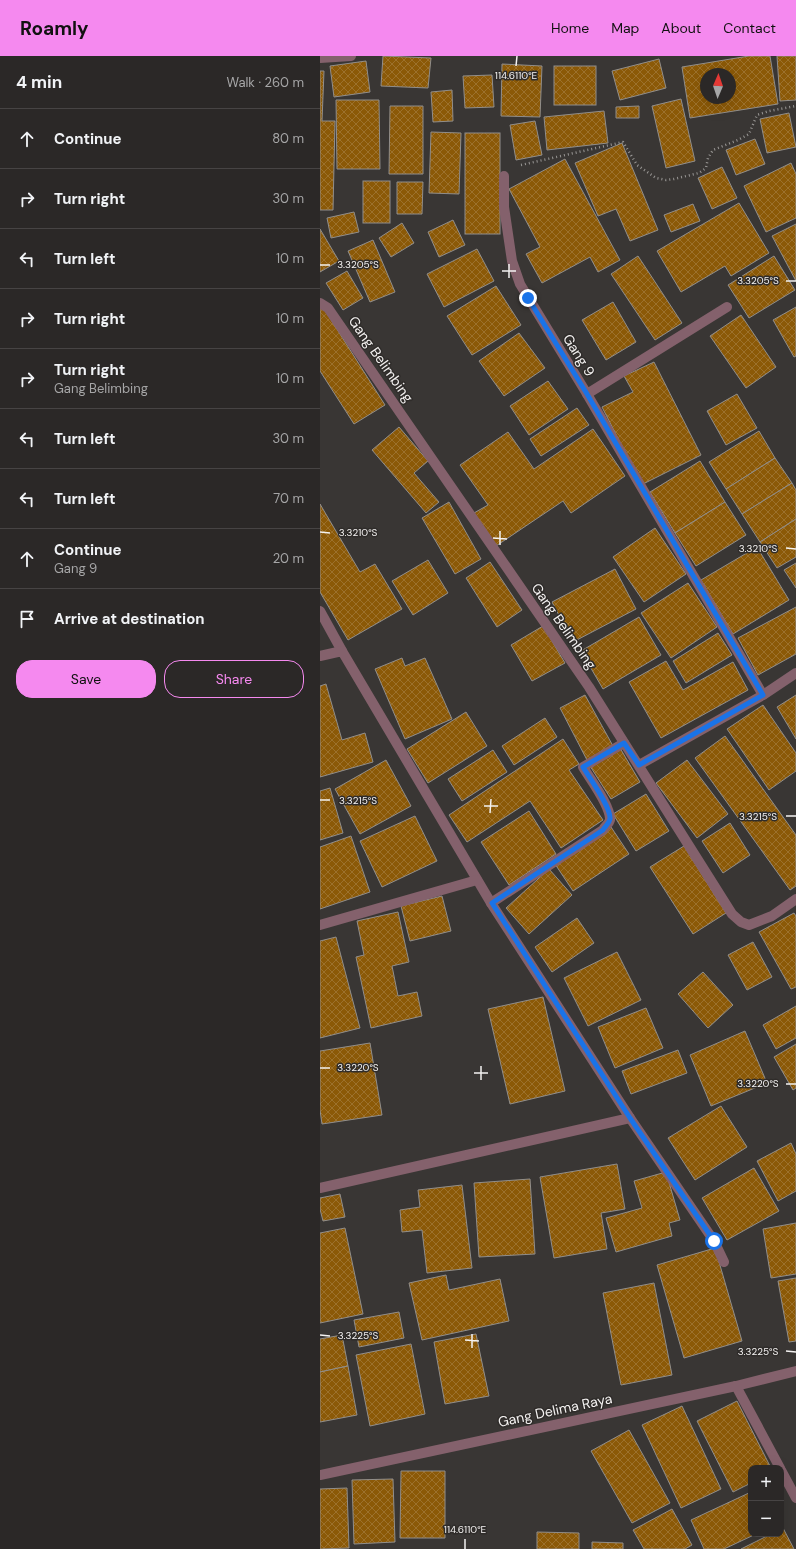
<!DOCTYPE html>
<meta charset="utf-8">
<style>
:root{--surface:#2b2827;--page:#373433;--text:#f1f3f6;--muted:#a6a6a7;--line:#474444;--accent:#f589ef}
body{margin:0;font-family:"DM Sans",sans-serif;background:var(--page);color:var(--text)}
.controls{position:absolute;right:12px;bottom:12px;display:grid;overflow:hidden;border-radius:8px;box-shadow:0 4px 16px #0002}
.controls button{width:36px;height:36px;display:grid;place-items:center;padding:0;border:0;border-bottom:1px solid var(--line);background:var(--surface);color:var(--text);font:20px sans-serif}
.compass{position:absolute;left:380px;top:12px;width:36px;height:36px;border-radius:50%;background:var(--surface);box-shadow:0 4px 16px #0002;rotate:2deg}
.stop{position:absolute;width:12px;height:12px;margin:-9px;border:3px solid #1a73e8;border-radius:50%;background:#fff}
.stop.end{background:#1a73e8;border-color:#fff;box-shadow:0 1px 4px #0008}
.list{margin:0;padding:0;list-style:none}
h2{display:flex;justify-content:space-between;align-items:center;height:52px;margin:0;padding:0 16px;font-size:17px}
h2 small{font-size:13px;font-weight:400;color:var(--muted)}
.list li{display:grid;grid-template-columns:26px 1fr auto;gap:12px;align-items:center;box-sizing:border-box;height:60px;padding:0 16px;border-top:1px solid var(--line)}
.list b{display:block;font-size:15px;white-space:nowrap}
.list p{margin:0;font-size:13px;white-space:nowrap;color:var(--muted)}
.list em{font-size:13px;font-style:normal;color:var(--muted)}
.actions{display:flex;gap:8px;padding:12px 16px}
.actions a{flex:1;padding:9px 0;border:1px solid var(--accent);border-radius:16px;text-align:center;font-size:14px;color:var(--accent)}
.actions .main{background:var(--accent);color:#111}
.icon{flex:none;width:22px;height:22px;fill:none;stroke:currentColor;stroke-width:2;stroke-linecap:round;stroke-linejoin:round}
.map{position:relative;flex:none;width:476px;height:1493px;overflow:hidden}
header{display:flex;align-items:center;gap:24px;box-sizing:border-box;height:56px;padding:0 20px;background:var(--accent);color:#111}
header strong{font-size:19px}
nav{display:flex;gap:22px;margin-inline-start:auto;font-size:14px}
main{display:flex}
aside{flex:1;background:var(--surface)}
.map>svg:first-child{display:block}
</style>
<header>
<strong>Roamly</strong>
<nav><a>Home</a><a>Map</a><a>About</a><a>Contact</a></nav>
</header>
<main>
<aside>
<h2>4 min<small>Walk · 260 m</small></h2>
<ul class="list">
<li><svg class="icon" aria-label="ahead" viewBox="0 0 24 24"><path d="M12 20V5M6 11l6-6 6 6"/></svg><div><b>Continue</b></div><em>80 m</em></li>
<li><svg class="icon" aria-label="right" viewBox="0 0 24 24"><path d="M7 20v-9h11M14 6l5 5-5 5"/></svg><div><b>Turn right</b></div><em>30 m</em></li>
<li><svg class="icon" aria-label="left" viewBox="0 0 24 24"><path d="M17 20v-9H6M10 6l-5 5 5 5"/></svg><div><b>Turn left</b></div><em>10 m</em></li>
<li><svg class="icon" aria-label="right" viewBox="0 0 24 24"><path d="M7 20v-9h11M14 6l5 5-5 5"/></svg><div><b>Turn right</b></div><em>10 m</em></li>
<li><svg class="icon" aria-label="right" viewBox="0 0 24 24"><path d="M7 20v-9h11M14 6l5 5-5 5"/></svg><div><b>Turn right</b><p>Gang Belimbing</p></div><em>10 m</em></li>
<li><svg class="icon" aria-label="left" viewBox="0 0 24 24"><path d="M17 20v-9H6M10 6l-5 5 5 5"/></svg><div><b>Turn left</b></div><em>30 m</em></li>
<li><svg class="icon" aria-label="left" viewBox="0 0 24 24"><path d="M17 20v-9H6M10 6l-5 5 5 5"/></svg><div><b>Turn left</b></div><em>70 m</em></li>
<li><svg class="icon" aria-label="ahead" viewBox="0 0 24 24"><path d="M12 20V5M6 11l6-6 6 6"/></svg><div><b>Continue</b><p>Gang 9</p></div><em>20 m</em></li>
<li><svg class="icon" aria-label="arrive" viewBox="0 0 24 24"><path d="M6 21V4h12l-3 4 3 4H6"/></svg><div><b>Arrive at destination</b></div></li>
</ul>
<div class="actions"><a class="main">Save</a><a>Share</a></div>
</aside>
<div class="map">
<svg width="476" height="1493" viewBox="0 0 476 1493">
<defs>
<pattern id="building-cross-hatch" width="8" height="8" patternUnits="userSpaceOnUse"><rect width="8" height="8" fill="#8b5907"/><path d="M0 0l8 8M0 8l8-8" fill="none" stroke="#9c712c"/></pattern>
</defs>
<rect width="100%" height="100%" fill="#393634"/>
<!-- building -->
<g fill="url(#building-cross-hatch)" stroke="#918e8b" fill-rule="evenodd">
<path d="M 63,0 L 111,2 L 108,32 L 61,30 Z"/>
<path d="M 429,0 L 450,0 L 458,48 L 370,62 L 362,11 ZM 386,18 L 410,18 L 410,42 L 386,42 Z"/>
<path d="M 457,0 L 476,0 L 476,44 L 460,45 Z"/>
<path d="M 339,3 L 346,32 L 300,44 L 292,15 Z"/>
<path d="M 46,5 L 50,36 L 14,41 L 10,10 Z"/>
<path d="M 182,8 L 222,10 L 220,61 L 181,60 Z"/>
<rect x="234" y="10" width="42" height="39"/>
<path d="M 0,15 L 4,15 L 2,65 L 15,65 L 13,154 L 0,154 Z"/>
<path d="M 172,19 L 174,51 L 145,52 L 143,20 Z"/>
<path d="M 132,34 L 133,65 L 113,66 L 111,36 Z"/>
<path d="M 361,43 L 375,105 L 346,112 L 332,50 Z"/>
<path d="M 16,44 L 59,44 L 60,113 L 17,113 Z"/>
<path d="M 70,50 L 103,50 L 103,118 L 69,118 Z"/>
<path d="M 319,50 L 319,62 L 296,62 L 296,51 Z"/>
<path d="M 284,55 L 288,87 L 227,94 L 224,61 Z"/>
<path d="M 469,57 L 476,91 L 447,97 L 440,63 Z"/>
<path d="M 215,65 L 222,99 L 196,104 L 190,69 Z"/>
<path d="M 111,76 L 141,77 L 139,138 L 109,137 Z"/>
<rect x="145" y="77" width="35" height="101"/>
<path d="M 435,83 L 445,108 L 416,119 L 406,94 Z"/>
<path d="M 302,87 L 338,174 L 310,185 L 296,153 L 278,160 L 255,107 Z"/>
<path d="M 245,103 L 300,204 L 278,216 L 270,201 L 222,227 L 206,198 L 220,191 L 189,133 Z"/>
<path d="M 471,107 L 476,118 L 476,162 L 446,176 L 424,130 Z"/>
<path d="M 402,111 L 417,142 L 392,153 L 378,122 Z"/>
<rect x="43" y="125" width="27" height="42"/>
<path d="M 77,126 L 103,126 L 102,158 L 77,158 Z"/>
<path d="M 419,147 L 449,197 L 411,220 L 405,210 L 361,236 L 337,195 Z"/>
<path d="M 373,148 L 380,165 L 351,176 L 344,159 Z"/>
<path d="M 34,156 L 39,176 L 11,182 L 7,162 Z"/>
<path d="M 133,164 L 145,189 L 119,201 L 108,176 Z"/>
<path d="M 82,167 L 94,187 L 71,201 L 59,182 Z"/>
<path d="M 476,168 L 476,225 L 452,180 Z"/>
<path d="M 0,173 L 19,205 L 0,216 Z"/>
<path d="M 53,184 L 75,236 L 50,246 L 28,195 Z"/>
<path d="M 157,193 L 174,225 L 124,251 L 107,218 Z"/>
<path d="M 318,200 L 362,267 L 335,284 L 291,218 Z"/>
<path d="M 454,200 L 475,234 L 429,262 L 408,229 Z"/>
<path d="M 27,215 L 43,242 L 23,254 L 6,227 Z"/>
<path d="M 176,230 L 201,269 L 152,299 L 127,260 Z"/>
<path d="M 293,246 L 316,286 L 286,304 L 262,264 Z"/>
<path d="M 0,248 L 1,248 L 65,349 L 34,368 L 0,315 Z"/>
<path d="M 476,251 L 476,300 L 474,301 L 453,264 Z"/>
<path d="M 421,259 L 456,311 L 426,332 L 390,280 Z"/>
<path d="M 199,277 L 225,312 L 184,340 L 159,305 Z"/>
<path d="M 334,306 L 381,399 L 323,428 L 311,408 L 282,351 L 313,336 L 304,320 Z"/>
<path d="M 228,325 L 248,353 L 209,379 L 190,350 Z"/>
<path d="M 417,338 L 437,372 L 406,389 L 387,355 Z"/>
<path d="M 257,352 L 269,369 L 221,400 L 210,383 Z"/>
<path d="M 79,371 L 108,405 L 94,417 L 119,446 L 106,457 L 52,394 Z"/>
<path d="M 273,373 L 305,420 L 251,457 L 243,445 L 176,490 L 154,457 L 168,449 L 140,409 L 188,376 L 214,413 Z"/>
<path d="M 439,375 L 455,402 L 406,433 L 389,406 Z"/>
<path d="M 455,402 L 472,427 L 422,458 L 406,433 Z"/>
<path d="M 380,405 L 405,446 L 355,477 L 330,436 Z"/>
<path d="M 472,427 L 476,434 L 476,463 L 440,486 L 422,458 Z"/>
<path d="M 129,446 L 161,503 L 135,518 L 102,462 Z"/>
<path d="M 405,446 L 426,479 L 376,510 L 355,477 Z"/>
<path d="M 0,448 L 40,516 L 55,508 L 82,553 L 28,584 L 0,536 Z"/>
<path d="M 476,463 L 476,501 L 457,512 L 440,486 Z"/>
<path d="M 335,472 L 366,518 L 324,546 L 293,501 Z"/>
<path d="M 437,491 L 469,544 L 413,578 L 381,524 Z"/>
<path d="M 108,504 L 128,537 L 93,559 L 72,525 Z"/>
<path d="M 170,506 L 202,554 L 177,571 L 146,522 Z"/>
<path d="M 476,507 L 476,532 L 464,514 Z"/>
<path d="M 295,513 L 316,553 L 253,586 L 232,546 Z"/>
<path d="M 368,527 L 397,571 L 351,602 L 321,557 Z"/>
<path d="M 476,551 L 476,598 L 438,619 L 418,582 Z"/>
<path d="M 319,561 L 341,599 L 283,633 L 261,595 Z"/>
<path d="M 223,570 L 245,607 L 212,625 L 191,589 Z"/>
<path d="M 398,577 L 412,599 L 366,627 L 353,605 Z"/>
<path d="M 82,602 L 85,610 L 105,602 L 132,663 L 85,683 L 55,613 Z"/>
<path d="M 346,605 L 363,634 L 413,606 L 428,634 L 341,682 L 309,626 Z"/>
<path d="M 6,628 L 22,684 L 45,677 L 53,706 L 0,721 L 0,630 Z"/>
<path d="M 265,639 L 293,690 L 267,704 L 240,652 Z"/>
<path d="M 476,639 L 476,683 L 457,651 Z"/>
<path d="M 443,649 L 476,697 L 476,715 L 449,734 L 407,673 Z"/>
<path d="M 146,656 L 167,690 L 108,727 L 87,693 Z"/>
<path d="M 225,662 L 237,681 L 194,709 L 182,690 Z"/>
<path d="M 405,680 L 476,779 L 476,830 L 470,834 L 375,702 Z"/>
<path d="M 243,683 L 259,708 L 249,714 L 283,764 L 241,792 L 210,745 L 147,786 L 129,759 Z"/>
<path d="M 300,692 L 320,726 L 291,743 L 270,710 Z"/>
<path d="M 173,694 L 187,716 L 142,745 L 128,723 Z"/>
<path d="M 66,704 L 91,750 L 40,778 L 15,733 Z"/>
<path d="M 367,704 L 408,758 L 377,782 L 336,727 Z"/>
<path d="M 10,732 L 23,777 L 0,784 L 0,735 Z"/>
<path d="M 326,738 L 349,775 L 316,795 L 293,758 Z"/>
<path d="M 209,755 L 236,798 L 189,829 L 161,786 Z"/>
<path d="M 95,760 L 117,805 L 62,831 L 40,785 Z"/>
<path d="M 410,767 L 430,799 L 403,817 L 382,785 Z"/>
<path d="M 291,771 L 309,798 L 253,835 L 235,808 Z"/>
<path d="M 31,780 L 50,836 L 0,853 L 0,791 Z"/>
<path d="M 364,790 L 406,857 L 373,878 L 330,811 Z"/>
<path d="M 229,813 L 252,839 L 209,878 L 186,852 Z"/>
<path d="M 122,840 L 131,875 L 90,885 L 81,850 Z"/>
<path d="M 78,856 L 89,906 L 72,910 L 78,940 L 97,936 L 102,960 L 51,972 L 36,901 L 44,899 L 37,865 Z"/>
<path d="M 474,857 L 476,860 L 476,931 L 471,933 L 439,876 Z"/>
<path d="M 257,862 L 274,887 L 232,916 L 215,891 Z"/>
<path d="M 16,881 L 40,972 L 0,982 L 0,885 Z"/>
<path d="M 433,886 L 452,921 L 427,934 L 408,899 Z"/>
<path d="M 297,896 L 321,944 L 268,970 L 244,922 Z"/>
<path d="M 383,916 L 413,949 L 388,972 L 358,938 Z"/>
<path d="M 223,941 L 245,1035 L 190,1048 L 168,953 Z"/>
<path d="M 476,950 L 476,982 L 456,993 L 443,969 Z"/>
<path d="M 326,952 L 343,992 L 295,1012 L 278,971 Z"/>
<path d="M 425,975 L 447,1027 L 391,1050 L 370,999 Z"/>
<path d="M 50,987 L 62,1059 L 2,1068 L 0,1054 L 0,995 Z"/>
<path d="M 476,988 L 476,1032 L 473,1034 L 454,1001 Z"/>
<path d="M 358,994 L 367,1017 L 311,1038 L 302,1015 Z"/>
<path d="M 401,1050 L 427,1091 L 375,1124 L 348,1082 Z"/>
<path d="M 471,1087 L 476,1098 L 476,1135 L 458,1145 L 437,1105 Z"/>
<path d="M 297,1108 L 305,1153 L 281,1157 L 287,1193 L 234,1202 L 220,1121 Z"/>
<path d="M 434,1112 L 459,1155 L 407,1184 L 382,1142 Z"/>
<path d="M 346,1116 L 360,1164 L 349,1167 L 352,1180 L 296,1196 L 286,1162 L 322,1152 L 314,1125 Z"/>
<path d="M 210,1123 L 215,1198 L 159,1201 L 154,1127 Z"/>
<path d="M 142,1129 L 152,1212 L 107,1217 L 102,1174 L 82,1176 L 80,1154 L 100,1151 L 98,1134 Z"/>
<path d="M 20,1138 L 25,1161 L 3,1165 L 0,1153 L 0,1142 Z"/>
<path d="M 476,1167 L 476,1218 L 451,1222 L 443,1173 Z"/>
<path d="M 25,1172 L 43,1258 L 0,1267 L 0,1177 Z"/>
<path d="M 395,1192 L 422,1285 L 364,1302 L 337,1209 Z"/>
<path d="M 126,1219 L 129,1234 L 180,1223 L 189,1265 L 102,1284 L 89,1227 Z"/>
<path d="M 476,1222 L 476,1285 L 469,1286 L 458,1225 Z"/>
<path d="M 334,1227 L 352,1319 L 301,1329 L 283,1237 Z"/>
<path d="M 79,1256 L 84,1282 L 39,1291 L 34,1264 Z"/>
<path d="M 156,1278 L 169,1340 L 125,1348 L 114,1286 Z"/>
<path d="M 22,1279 L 28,1310 L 0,1316 L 0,1283 Z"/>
<path d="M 91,1288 L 105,1358 L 50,1370 L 36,1299 Z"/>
<path d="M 28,1310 L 37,1359 L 0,1366 L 0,1316 Z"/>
<path d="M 417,1345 L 451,1412 L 431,1412 L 431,1427 L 413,1436 L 377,1365 Z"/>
<path d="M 362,1350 L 401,1433 L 361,1452 L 322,1369 Z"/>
<path d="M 309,1374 L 350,1447 L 312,1467 L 271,1395 Z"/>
<path d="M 81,1415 L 125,1415 L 125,1482 L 80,1482 Z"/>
<path d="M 73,1423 L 75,1486 L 34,1488 L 32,1424 Z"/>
<path d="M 27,1432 L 29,1492 L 0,1493 L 0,1433 Z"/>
<path d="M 431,1436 L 431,1478 L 436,1478 L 404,1493 L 384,1493 L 371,1464 Z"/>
<path d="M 352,1453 L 372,1489 L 365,1493 L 324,1493 L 313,1474 Z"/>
<path d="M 463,1472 L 474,1493 L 421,1493 L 451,1478 L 461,1478 L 461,1473 Z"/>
<path d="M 217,1476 L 259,1477 L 259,1493 L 217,1493 Z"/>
<path d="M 272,1486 L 303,1487 L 303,1493 L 272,1493 Z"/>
</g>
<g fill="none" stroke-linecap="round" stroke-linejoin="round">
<!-- path -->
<path stroke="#999795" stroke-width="2.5" stroke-dasharray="1 3" stroke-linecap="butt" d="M 201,109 L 303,86 L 317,109 L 336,122 L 346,124 L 354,123 L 379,117 L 386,112 L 388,102 L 393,94 L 418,84 L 429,78 L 437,59 L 449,55 L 476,50"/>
<!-- minor -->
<g stroke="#84616c" stroke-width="10">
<path d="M 0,2 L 31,0"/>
<path d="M 184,120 L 184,151 L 192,205 L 200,228 L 267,338 L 407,251"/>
<path d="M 0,247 L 8,252 L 269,631 L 412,858 L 421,866 L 429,869 L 452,860 L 476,843"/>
<path d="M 267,338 L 443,639"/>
<path d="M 0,555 L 22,595"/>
<path d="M 0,600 L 22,595 L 171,847 L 310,1062 L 394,1185 L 404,1206"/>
<path d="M 319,709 L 443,639 L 476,617"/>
<path d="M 171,847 L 283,774 C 285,770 289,768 290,764 C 291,750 270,723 263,711 L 304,687"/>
<path d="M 0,869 L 157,824"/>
<path d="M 0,1132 L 310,1062"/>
<path d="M 416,1330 L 460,1412"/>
<path d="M 461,1414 L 476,1442"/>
<path d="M 0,1419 L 416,1330 L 476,1315"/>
</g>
</g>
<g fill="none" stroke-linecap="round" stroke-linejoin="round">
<!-- route -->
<path stroke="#1a73e8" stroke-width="5" d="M 208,242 L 267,338 L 443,639 L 319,709 L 304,687 L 263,711 C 270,723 291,751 290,763 C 289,768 285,770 283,774 L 172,847 L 310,1062 L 394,1185"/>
</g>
<!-- ticks -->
<path fill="none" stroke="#f4f2f1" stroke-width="1.5" d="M 196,10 L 197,0M 0,209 L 10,209M 182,215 L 196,215M 189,222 L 189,208M 466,225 L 476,225M 0,476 L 10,477M 173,482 L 187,483M 180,489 L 180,475M 466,492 L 476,493M 0,744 L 10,744M 164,750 L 178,750M 170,757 L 171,743M 466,760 L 476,760M 0,1012 L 10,1012M 154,1017 L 168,1017M 161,1024 L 161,1010M 466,1028 L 476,1028M 0,1279 L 10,1280M 145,1284 L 159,1285M 152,1292 L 152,1278M 466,1295 L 476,1296M 145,1493 L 145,1483"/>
<g text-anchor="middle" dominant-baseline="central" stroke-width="3" stroke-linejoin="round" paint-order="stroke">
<!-- street labels -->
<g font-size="14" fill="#f4f2f1" stroke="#2f2c2a">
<text transform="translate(259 299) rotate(58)">Gang 9</text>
<text transform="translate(61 303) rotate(55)">Gang Belimbing</text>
<text transform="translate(244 570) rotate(55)">Gang Belimbing</text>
<text transform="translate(235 1354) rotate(-12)">Gang Delima Raya</text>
</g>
</g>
<g font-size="10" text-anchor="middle" fill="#f4f2f1" stroke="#2f2c2a" stroke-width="3" stroke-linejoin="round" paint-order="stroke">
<text x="196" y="23">114.6110°E</text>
<text x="38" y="212">3.3205°S</text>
<text x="438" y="228">3.3205°S</text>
<text x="38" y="480">3.3210°S</text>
<text x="438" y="496">3.3210°S</text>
<text x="38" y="748">3.3215°S</text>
<text x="438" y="764">3.3215°S</text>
<text x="38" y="1015">3.3220°S</text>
<text x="438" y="1031">3.3220°S</text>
<text x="38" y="1283">3.3225°S</text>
<text x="438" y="1299">3.3225°S</text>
<text x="145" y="1477">114.6110°E</text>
</g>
</svg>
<div class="controls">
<button>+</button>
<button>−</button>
</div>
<svg class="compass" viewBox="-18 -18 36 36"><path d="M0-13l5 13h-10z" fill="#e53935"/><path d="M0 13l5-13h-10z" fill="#a6a6a7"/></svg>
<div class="stop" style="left:394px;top:1185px"></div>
<div class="stop end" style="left:208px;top:242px"></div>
</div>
</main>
